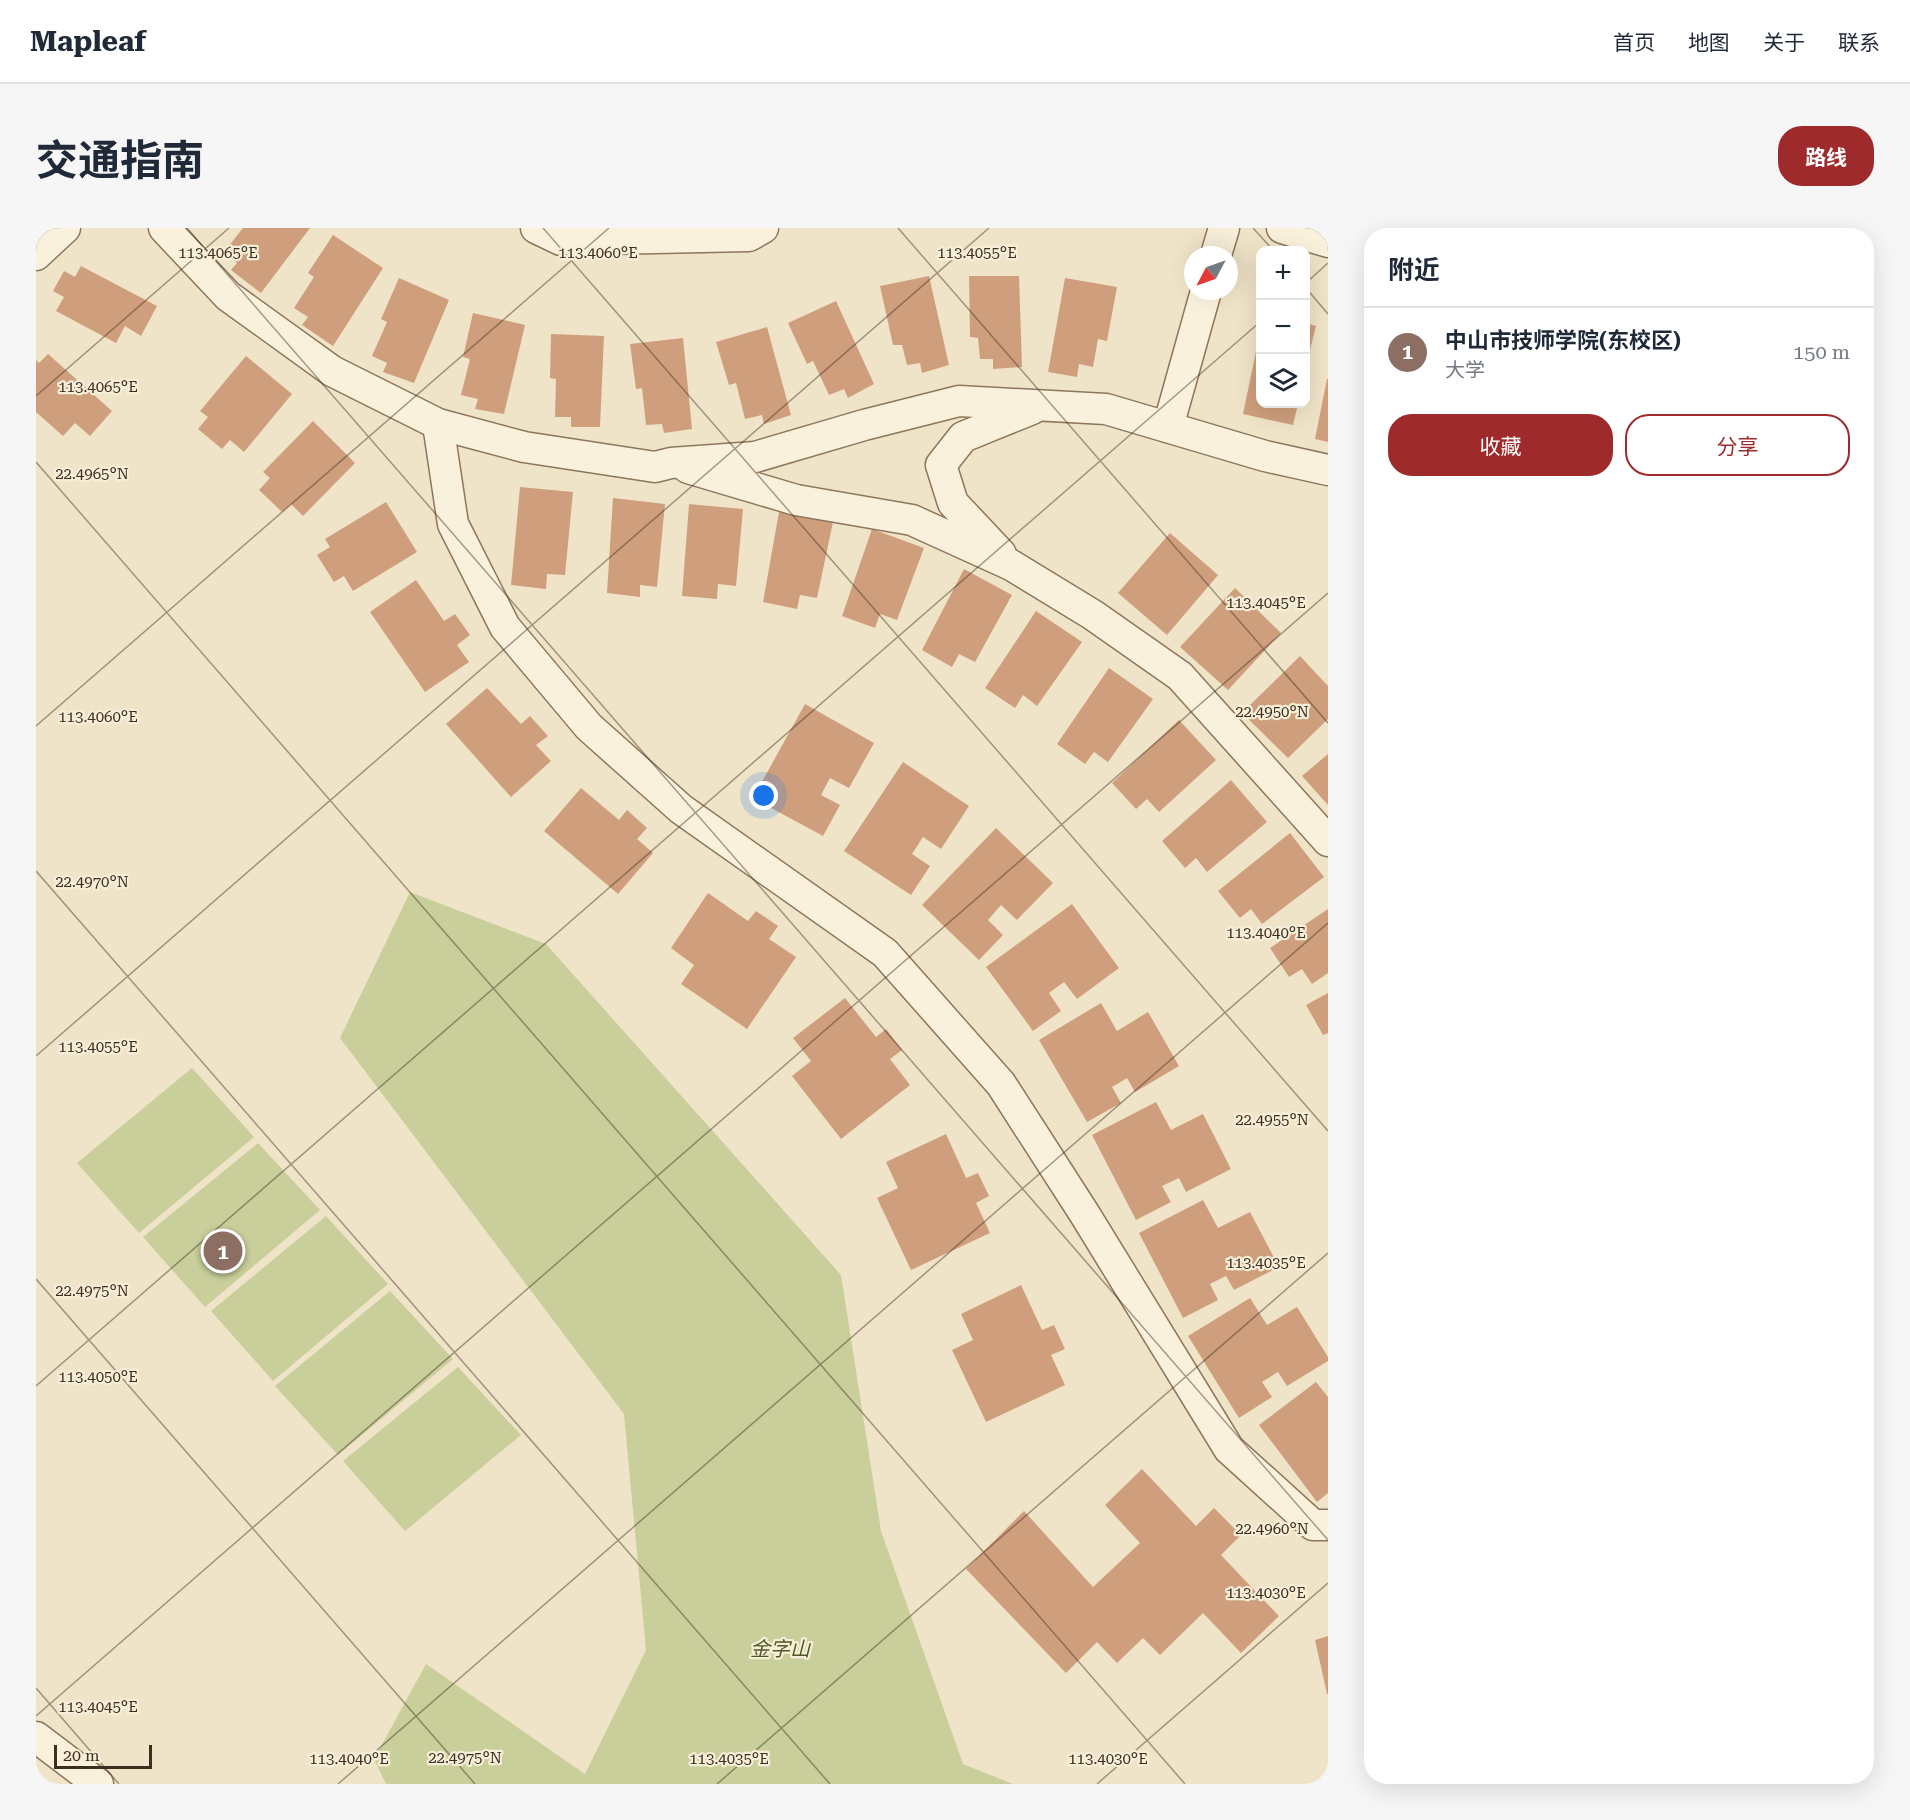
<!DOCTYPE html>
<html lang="zh">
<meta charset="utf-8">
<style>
:root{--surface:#fff;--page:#f6f6f7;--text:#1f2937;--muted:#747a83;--line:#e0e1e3;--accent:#9e2a2b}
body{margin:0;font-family:"Roboto Serif","Noto Sans SC",serif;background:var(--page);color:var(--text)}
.controls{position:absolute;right:18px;top:18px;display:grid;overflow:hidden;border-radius:12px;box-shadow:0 6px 24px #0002}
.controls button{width:54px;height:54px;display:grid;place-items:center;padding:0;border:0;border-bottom:2px solid var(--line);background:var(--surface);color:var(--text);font:30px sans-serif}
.compass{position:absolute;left:1148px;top:18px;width:54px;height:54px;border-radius:50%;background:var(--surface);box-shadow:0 6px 24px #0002;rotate:229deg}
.scale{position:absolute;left:18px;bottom:15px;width:98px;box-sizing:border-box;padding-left:6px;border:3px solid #3d2e20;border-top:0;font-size:16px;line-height:21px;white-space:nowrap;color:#3d2e20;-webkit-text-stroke:4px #f7eed8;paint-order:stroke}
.you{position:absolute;left:728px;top:568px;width:21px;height:21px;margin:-15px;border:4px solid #fff;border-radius:50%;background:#1a73e8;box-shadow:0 0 0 9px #1a73e833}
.badge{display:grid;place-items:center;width:39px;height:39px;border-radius:50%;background:var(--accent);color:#fff;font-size:20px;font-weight:700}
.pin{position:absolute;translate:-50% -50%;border:3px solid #fff;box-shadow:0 2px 6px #0006}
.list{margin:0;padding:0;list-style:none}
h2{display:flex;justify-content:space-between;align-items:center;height:78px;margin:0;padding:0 24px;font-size:26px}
h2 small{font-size:20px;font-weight:400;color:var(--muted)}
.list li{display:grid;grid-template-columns:39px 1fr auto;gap:18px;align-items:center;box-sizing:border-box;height:90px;padding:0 24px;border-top:2px solid var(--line)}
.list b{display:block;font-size:22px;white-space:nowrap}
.list p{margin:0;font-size:20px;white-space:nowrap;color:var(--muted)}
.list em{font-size:20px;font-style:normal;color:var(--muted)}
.actions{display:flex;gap:12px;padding:18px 24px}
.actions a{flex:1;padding:14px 0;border:2px solid var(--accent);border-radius:24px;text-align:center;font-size:21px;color:var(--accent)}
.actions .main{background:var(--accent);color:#fff}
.icon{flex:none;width:33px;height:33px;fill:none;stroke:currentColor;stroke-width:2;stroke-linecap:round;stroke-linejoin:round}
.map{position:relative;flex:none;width:1292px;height:1556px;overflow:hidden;border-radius:24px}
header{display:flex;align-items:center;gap:36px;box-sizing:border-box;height:84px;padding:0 30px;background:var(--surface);border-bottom:2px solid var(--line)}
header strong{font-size:28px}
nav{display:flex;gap:33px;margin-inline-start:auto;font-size:21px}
.intro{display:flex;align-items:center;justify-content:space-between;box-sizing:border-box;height:144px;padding:0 36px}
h1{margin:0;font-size:42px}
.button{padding:15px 27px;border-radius:24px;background:var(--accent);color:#fff;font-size:21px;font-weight:700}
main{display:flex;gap:36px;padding:0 36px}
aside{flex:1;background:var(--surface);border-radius:24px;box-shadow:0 6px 24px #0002}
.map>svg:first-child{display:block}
</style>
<header>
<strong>Mapleaf</strong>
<nav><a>首页</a><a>地图</a><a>关于</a><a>联系</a></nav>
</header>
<div class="intro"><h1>交通指南</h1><a class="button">路线</a></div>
<main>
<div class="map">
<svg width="1292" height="1556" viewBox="0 0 1292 1556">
<rect width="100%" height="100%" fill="#f0e4c8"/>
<!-- green -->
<g fill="#c9cf9b">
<path d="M 374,664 L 510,716 L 805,1047 L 845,1303 L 927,1536 L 977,1556 L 350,1556 L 338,1531 L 390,1436 L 549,1546 L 610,1422 L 588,1186 L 304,810 Z"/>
<path d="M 156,840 L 218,909 L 103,1005 L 41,935 Z"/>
<path d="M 222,915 L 284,982 L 169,1079 L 107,1009 Z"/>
<path d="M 290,988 L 352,1056 L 237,1153 L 175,1083 Z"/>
<path d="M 354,1063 L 417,1131 L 302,1227 L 239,1158 Z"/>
<path d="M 422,1139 L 485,1207 L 369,1303 L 307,1233 Z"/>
</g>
<!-- building -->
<g fill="#cf9f7d">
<path d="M 207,0 L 274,0 L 225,65 L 195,42 L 201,35 L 188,24 Z"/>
<path d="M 297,7 L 347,40 L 297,118 L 266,97 L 272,89 L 258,80 L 278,49 L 272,45 Z"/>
<path d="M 45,38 L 121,78 L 105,108 L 89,98 L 80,115 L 20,83 L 28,69 L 17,63 L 28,43 L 39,49 Z"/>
<path d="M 893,48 L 913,137 L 886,145 L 884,135 L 871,137 L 866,117 L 857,117 L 844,58 Z"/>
<path d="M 933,48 L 983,48 L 986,139 L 957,141 L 957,131 L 944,131 L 942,110 L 934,109 Z"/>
<path d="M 363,50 L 413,72 L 378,155 L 347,144 L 351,135 L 336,128 L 351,94 L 345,91 Z"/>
<path d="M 1029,50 L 1081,59 L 1071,113 L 1062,111 L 1057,139 L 1043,136 L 1041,149 L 1012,144 Z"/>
<path d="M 800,73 L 838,156 L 812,170 L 808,161 L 793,167 L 777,133 L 771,136 L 752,95 Z"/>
<path d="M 437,85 L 489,97 L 468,186 L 439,181 L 442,171 L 425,167 L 434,131 L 427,129 Z"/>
<path d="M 1270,95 L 1280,98 L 1270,138 Z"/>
<path d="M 731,99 L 755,187 L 728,196 L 726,187 L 709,191 L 700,155 L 693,157 L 680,114 Z"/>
<path d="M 515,106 L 568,108 L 564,199 L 535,199 L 535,189 L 519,189 L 520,151 L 514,150 Z"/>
<path d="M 1223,109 L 1224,176 L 1262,176 L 1257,197 L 1207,186 Z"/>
<path d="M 647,110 L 656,201 L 628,205 L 626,196 L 610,197 L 606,160 L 600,161 L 594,116 Z"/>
<path d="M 12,126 L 76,183 L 54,208 L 39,195 L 27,208 L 0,184 L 0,132 L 3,135 Z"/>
<path d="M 210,128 L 256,166 L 208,224 L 194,212 L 186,221 L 162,201 L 172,189 L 164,183 Z"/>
<path d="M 1291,151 L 1292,151 L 1292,214 L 1279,211 Z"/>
<path d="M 277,193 L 319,235 L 267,288 L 255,276 L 246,284 L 223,262 L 234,250 L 227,244 Z"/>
<path d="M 484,259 L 537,264 L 529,347 L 511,346 L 510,361 L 475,357 Z"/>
<path d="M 577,270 L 629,276 L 621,359 L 604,357 L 604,369 L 571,365 Z"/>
<path d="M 350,274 L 381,324 L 317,363 L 308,348 L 298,354 L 281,327 L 294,319 L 289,311 Z"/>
<path d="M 653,276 L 707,281 L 700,358 L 682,356 L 681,371 L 646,368 Z"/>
<path d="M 743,284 L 797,294 L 781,370 L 764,367 L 761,381 L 727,374 Z"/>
<path d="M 836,301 L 888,320 L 861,392 L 844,386 L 839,400 L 806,388 Z"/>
<path d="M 1134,305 L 1182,347 L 1131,407 L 1082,365 Z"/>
<path d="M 928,341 L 976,367 L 939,434 L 923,426 L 916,439 L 886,422 Z"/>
<path d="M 380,352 L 408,393 L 419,386 L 434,407 L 421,417 L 433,434 L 389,464 L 334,384 Z"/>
<path d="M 1199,360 L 1245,405 L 1192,462 L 1144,419 Z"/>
<path d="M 1000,383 L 1046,414 L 1001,478 L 987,467 L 979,480 L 949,460 Z"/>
<path d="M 1264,428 L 1292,458 L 1292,491 L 1252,530 L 1206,485 Z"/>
<path d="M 1073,440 L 1117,471 L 1072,534 L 1058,524 L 1049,536 L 1021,516 Z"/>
<path d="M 451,460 L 485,496 L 494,488 L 512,508 L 500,517 L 515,533 L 475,569 L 410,496 Z"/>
<path d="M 769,476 L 838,515 L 813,560 L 794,550 L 785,567 L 804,577 L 787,608 L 717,570 Z"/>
<path d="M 1143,492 L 1180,532 L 1123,584 L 1111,571 L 1100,581 L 1076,555 Z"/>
<path d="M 1292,526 L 1292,577 L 1266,548 Z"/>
<path d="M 867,534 L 933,578 L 905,621 L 887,609 L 876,626 L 894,638 L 875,667 L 808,623 Z"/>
<path d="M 1195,552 L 1231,594 L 1171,644 L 1160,630 L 1149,640 L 1126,613 Z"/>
<path d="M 545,560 L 583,592 L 591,582 L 611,600 L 601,611 L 617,625 L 582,666 L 508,603 Z"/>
<path d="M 960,600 L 1017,655 L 981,692 L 965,677 L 952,692 L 967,707 L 943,732 L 886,677 Z"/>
<path d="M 1254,605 L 1288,649 L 1226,696 L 1215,681 L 1204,690 L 1182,663 Z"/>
<path d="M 672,665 L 712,693 L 720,683 L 742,698 L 733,711 L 760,729 L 711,801 L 645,756 L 658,737 L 635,720 Z"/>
<path d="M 1036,676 L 1083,740 L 1041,771 L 1028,754 L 1013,765 L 1025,783 L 997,803 L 950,739 Z"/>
<path d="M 1292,681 L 1292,745 L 1276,756 L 1266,741 L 1253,749 L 1234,720 Z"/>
<path d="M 1292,765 L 1292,805 L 1287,807 L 1270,777 Z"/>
<path d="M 809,770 L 840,809 L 850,801 L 866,822 L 854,831 L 874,857 L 805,911 L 756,848 L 775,833 L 757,810 Z"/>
<path d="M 1065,775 L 1081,803 L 1112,784 L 1143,838 L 1099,864 L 1091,850 L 1076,859 L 1085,875 L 1051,894 L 1003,812 Z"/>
<path d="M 1120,874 L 1135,902 L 1167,886 L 1195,941 L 1150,964 L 1143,950 L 1126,958 L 1135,974 L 1100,992 L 1056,907 Z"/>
<path d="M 910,906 L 930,950 L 942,945 L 953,968 L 940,975 L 954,1005 L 875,1042 L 841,970 L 862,960 L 850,934 Z"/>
<path d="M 1167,972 L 1182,1000 L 1214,984 L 1243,1039 L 1198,1062 L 1190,1048 L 1174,1056 L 1182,1072 L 1147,1090 L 1103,1005 Z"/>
<path d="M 985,1057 L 1006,1102 L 1018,1097 L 1029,1121 L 1015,1127 L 1029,1157 L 950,1194 L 916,1122 L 937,1112 L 925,1086 Z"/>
<path d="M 1214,1070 L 1231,1097 L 1261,1079 L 1292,1129 L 1292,1133 L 1251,1158 L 1242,1144 L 1226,1154 L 1236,1169 L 1203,1190 L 1152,1108 Z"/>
<path d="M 1280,1154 L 1292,1169 L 1292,1265 L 1281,1274 L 1223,1197 Z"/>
<path d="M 1106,1241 L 1160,1298 L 1178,1280 L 1205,1307 L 1185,1327 L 1243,1388 L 1205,1425 L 1167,1385 L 1124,1427 L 1107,1410 L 1081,1435 L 1061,1414 L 1030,1445 L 930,1341 L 988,1283 L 1057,1359 L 1104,1315 L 1069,1277 Z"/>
<path d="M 1292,1408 L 1292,1466 L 1291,1466 L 1279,1412 Z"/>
</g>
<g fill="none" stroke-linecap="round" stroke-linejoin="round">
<defs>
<g id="street">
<path d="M 128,0 L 192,68 L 296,143 L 402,196 L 488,219 L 619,239 L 635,235 L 719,229 L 828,197 L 923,173 L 1070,181 L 1229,228 L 1292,242"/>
<path d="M 500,0 L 525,12 L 713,8 L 727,0"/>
<path d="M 1246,0 L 1292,14"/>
<path d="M 0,27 L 29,0"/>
<path d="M 1180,27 L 1188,0"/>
<path d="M 402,196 L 417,296 L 469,399 L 553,499 L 645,581 L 849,725 L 965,856 L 1048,985 L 1193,1221 L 1277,1297 L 1292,1297"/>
<path d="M 1132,199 L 1170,63"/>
<path d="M 652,240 L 760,272 L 876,292 L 975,337 L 1057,387 L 1144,448 L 1292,613"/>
<path d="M 965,326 L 917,275 L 905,237 L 927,209 L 996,181"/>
<path d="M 0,1509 L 62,1556"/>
</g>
</defs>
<!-- street casing -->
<use href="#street" stroke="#8d765c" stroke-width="33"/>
<!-- street -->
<use href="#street" stroke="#faf1dc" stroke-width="30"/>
</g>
<!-- ticks -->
<path fill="none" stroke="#3d2e20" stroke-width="1.5" stroke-opacity="0.45" d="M 151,0 L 1292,1312M 507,0 L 1292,903M 862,0 L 1292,495M 1217,0 L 1237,22M 1270,55 L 1292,35M 1270,60 L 1292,86M 0,168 L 193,0M 0,234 L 1149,1556M 0,498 L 573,0M 0,643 L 794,1556M 0,828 L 953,0M 0,1051 L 439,1556M 0,1158 L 1224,94M 0,1460 L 83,1556M 0,1488 L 1292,365M 302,1556 L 1292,695M 681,1556 L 1292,1025M 1061,1556 L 1292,1355"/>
<g text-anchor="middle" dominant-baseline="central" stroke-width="4.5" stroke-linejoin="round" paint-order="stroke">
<!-- park labels -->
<g font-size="20" font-style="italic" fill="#4d5a26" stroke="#f7eed8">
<text x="744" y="1421">金字山</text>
</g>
</g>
<g font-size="15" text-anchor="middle" fill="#3d2e20" stroke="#f7eed8" stroke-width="4.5" stroke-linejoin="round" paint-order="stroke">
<text x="182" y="30">113.4065°E</text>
<text x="562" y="30">113.4060°E</text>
<text x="941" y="30">113.4055°E</text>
<text x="62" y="164">113.4065°E</text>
<text x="56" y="251">22.4965°N</text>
<text x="1230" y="380">113.4045°E</text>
<text x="1236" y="489">22.4950°N</text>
<text x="62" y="494">113.4060°E</text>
<text x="56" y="659">22.4970°N</text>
<text x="1230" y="710">113.4040°E</text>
<text x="62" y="824">113.4055°E</text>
<text x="1236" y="897">22.4955°N</text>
<text x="1230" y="1040">113.4035°E</text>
<text x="56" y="1068">22.4975°N</text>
<text x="62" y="1154">113.4050°E</text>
<text x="1236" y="1306">22.4960°N</text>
<text x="1230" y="1370">113.4030°E</text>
<text x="62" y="1484">113.4045°E</text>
<text x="429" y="1535">22.4975°N</text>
<text x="313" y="1536">113.4040°E</text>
<text x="693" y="1536">113.4035°E</text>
<text x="1072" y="1536">113.4030°E</text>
</g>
</svg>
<div class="controls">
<button>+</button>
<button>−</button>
<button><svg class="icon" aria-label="layers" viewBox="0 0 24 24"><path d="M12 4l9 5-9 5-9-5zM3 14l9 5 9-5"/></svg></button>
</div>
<svg class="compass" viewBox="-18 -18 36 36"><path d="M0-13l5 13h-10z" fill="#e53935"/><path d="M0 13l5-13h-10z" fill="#747a83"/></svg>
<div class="scale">20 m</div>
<div class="you"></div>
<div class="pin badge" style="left:187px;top:1023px;background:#8d6e63">1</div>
</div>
<aside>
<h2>附近<small></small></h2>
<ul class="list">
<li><span class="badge" style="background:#8d6e63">1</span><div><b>中山市技师学院(东校区)</b><p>大学</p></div><em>150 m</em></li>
</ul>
<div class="actions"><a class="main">收藏</a><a>分享</a></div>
</aside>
</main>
